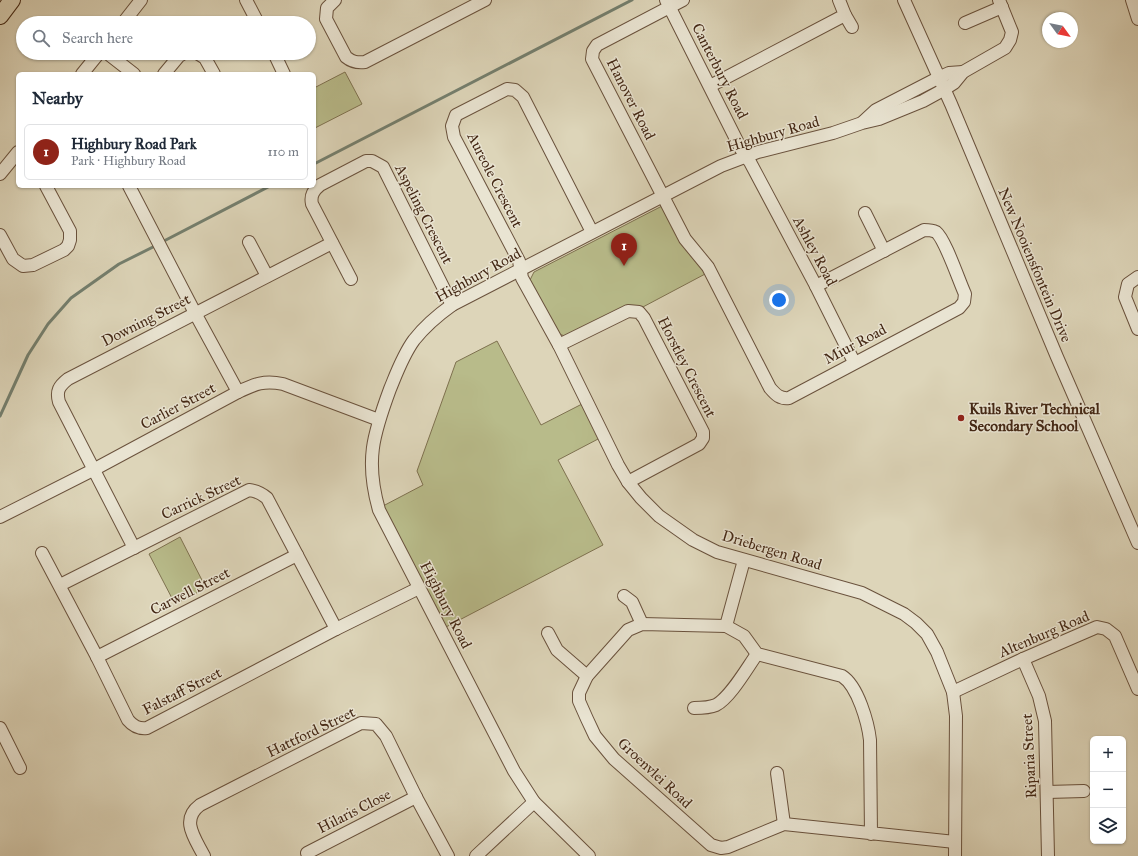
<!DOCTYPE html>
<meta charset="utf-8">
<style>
:root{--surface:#fff;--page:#f6f6f7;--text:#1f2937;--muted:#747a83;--line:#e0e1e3;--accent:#8f2418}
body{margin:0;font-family:"IM FELL Great Primer",serif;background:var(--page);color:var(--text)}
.controls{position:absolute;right:12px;bottom:12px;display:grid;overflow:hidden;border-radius:6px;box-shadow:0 1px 3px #0004}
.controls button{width:36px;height:36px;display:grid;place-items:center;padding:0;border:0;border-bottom:1px solid var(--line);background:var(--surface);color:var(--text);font:20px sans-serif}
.compass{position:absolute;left:1042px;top:12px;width:36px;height:36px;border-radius:50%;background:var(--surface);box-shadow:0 1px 3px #0004;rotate:123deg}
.you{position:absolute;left:779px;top:300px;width:14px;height:14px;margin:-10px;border:3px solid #fff;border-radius:50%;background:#1a73e8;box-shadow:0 0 0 6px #1a73e833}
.badge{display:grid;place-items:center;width:26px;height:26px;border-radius:50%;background:var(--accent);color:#fff;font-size:13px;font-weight:700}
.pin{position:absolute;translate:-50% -33px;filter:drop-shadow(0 1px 2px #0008)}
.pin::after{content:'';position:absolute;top:21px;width:14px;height:12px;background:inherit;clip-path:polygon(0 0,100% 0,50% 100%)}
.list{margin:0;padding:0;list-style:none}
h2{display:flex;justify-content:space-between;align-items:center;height:52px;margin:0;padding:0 16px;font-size:17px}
h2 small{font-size:13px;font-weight:400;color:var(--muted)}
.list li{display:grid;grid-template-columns:26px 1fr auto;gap:12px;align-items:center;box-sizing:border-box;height:56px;margin:0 8px 8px;padding:0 8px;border:1px solid var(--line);border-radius:6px}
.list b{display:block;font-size:15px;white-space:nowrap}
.list p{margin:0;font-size:13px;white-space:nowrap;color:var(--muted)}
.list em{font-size:13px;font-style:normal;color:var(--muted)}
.icon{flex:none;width:22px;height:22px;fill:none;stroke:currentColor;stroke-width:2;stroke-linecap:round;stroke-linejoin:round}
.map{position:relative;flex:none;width:1138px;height:856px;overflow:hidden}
.search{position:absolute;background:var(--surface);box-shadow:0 1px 3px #0004;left:16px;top:16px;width:300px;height:44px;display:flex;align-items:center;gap:10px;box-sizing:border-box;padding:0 14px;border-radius:22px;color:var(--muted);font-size:15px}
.panel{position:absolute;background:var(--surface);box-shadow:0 1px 3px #0004;left:16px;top:72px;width:300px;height:116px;border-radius:6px}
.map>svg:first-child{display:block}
</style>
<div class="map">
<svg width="1138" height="856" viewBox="0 0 1138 856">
<rect width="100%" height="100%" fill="#ddd5b9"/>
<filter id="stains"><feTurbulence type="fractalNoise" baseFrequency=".005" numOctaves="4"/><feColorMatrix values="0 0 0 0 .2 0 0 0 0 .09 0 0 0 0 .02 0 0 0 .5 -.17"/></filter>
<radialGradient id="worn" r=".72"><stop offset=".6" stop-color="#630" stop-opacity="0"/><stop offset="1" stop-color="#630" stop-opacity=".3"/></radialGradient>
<!-- green -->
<g fill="#b8bb8a" stroke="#7e714f">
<path d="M 345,72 L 362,104 L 315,128 L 314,125 L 314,88 Z"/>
<path d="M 662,206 L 707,273 L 641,308 L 565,336 L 559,334 L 530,280 L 534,272 Z"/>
<path d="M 497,341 L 541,425 L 582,404 L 600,438 L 558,460 L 603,545 L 446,627 L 383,506 L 423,485 L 417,471 L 456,362 Z"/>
<path d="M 180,537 L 206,588 L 175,604 L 149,554 Z"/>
</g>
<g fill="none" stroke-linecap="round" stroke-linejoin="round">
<!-- stream -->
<g stroke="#747f6e" stroke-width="3">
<path d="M 314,164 L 632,0"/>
<path d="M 162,242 L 270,186"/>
<path d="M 0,416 L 28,355 L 48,324 L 71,298 L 119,264 L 157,245"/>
</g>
<defs>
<g id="minor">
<path d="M 246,0 L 258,23"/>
<path d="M 335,0 L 327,8 L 326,19 L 346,57 C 352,62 357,63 365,62 L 485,0"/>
<path d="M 666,0 L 741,149 L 750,162 L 816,286 L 854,362"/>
<path d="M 683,0 L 597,45 L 593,51 L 592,59 L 685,239 L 708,267 L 770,388 C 776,395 780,399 789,398 L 959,308 L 964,302 L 965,294 C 959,281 945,239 936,232 C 932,230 928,230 924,230 L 816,286"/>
<path d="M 904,0 L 951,104 L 1057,357 L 1138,543"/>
<path d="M 1132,0 L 1138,19"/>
<path d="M 845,15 L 852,27"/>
<path d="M 123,23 L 141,0"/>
<path d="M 965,23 L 1002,7"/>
<path d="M 107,53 L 134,74"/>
<path d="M 197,53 L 205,58 L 214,74"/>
<path d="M 274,53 L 284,74"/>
<path d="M 82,74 L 99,53"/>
<path d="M 164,74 L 179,56 L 184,53"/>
<path d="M 710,86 L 845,15 L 839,0"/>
<path d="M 863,122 L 876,110 L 938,78 L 949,73 L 963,72"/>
<path d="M 0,174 L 18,152"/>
<path d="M 129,186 L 195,313 L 238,392"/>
<path d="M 865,213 L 884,251"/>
<path d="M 592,232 L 523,97 L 515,90 L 507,89 L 456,115 L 452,126 L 454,137 L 519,261 L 522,278 L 559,345 L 618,465 L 628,482 L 641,498 L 659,516 L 693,540 L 717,552 L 862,593 L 904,614 L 916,623 L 927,634 L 937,652 L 953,692 L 956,716 L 955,856"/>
<path d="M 0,235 L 13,259 L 23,266 L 33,265 L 64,250 L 68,246 L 70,240 L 70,231 L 46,186"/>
<path d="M 249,242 L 267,276"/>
<path d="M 1138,277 L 1128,284 L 1125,297 L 1138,329"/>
<path d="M 351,279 L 312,204 C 310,195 314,190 320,185 L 366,161 L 372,161 L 383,167 L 452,305"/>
<path d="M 559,345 L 628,311 L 639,312 L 644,318 L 703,432 L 703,438 L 699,444 L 628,482"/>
<path d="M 0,517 L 93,470 L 238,392 C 255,384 264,380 283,384 L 379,420"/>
<path d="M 134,548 L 59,402 C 56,391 59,386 68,379 L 332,243"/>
<path d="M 42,553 L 97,657 L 128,720 C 133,726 138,729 147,728 L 336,629 L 419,588"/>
<path d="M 60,585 L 249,490 C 257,491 261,493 267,498 L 336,629"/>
<path d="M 624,596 L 632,602 L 642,624"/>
<path d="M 726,626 L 744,560"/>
<path d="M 548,633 L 557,650 L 587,676"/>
<path d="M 97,657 L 297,555"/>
<path d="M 1023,659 L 1039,696 L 1045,721 L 1048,856"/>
<path d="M 953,692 L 1023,659 L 1097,627 L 1106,629 L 1115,636 L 1138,689"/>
<path d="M 694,708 C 701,708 709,708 716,705 C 730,698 747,668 757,654"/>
<path d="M 0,728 L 20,768"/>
<path d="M 777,773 L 784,824"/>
<path d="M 1047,792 L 1084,791"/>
<path d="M 871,834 L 870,740 C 868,723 858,686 842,676 L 757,654 L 744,636 L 726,626 L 642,624 L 628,630 L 587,676 L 579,693 L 579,701 L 587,719 L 595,736 L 614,759 L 711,845 L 721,848 L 728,847 L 784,824 L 955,842"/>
<path d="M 307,853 L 416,797"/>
<path d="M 204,856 C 195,838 180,820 200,805 L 361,723 L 376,724 L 386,736 L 416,797 L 448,856"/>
<path d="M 476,856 L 534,802"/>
<path d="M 589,856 L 534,802 L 514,771 L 379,510 C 365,461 373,435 390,389 C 397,372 403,355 414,340 C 425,326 438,315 452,305 L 721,166 L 758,152 L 833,133 L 862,123 L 879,119 L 923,101 L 943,90 L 954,83 L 963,72 L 1005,48 L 1010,40 L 1012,32 L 999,0"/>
</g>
<path id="major" d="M 0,16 L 12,0"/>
</defs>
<!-- minor casing -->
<use href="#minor" stroke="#6a523d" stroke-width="14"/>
<!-- major casing -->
<use href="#major" stroke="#432714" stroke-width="18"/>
<!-- minor -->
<use href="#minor" stroke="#e9e4d2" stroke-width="12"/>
<!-- major -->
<use href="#major" stroke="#ddd5b9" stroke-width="16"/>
</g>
<!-- markers -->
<circle fill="#8f2418" stroke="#e9e4d2" stroke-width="1.5" cx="961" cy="418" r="4"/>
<g text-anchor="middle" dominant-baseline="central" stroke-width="3" stroke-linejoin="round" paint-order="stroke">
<!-- street labels -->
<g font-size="15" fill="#432714" stroke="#e9e4d2">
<text transform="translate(720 71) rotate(63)">Canterbury Road</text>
<text transform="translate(631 99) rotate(63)">Hanover Road</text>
<text transform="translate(773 134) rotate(-16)">Highbury Road</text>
<text transform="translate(495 180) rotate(63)">Aureole Crescent</text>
<text transform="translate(424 214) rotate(63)">Aspeling Crescent</text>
<text transform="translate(815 251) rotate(62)">Ashley Road</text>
<text transform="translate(1035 265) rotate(67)">New Nooiensfontein Drive</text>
<text transform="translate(478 275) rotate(-29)">Highbury Road</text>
<text transform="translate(146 320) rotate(-27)">Downing Street</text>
<text transform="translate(855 344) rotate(-28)">Miur Road</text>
<text transform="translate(687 367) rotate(63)">Horstley Crescent</text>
<text transform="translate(178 406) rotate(-28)">Carlier Street</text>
<text transform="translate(201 497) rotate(-25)">Carrick Street</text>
<text transform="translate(772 550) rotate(17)">Driebergen Road</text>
<text transform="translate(190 591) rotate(-27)">Carwell Street</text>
<text transform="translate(446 605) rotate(63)">Highbury Road</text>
<text transform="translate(1044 634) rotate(-23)">Altenburg Road</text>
<text transform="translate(182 691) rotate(-27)">Falstaff Street</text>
<text transform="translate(311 732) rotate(-26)">Hattford Street</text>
<text transform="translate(1029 756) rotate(-93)">Riparia Street</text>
<text transform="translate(655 773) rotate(43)">Groenvlei Road</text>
<text transform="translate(354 811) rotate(-27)">Hilaris Close</text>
</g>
<!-- poi labels -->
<g font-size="15" font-weight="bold" fill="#432714" stroke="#e9e4d2" text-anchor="start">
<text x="969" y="409">Kuils River Technical<tspan x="969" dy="17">Secondary School</tspan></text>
</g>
</g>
<rect width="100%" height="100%" filter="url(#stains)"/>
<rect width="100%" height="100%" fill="url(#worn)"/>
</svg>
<div class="controls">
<button>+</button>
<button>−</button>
<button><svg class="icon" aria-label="layers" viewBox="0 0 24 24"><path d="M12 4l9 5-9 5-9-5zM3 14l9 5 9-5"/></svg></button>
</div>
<svg class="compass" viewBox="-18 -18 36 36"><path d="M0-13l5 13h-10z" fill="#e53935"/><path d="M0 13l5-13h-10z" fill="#747a83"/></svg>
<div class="you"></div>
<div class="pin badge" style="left:624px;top:266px">1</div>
<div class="search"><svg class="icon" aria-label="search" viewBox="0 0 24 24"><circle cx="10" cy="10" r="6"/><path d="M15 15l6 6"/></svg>Search here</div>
<section class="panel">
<h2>Nearby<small></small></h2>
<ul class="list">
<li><span class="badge">1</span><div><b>Highbury Road Park</b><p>Park · Highbury Road</p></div><em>110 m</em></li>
</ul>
</section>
</div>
